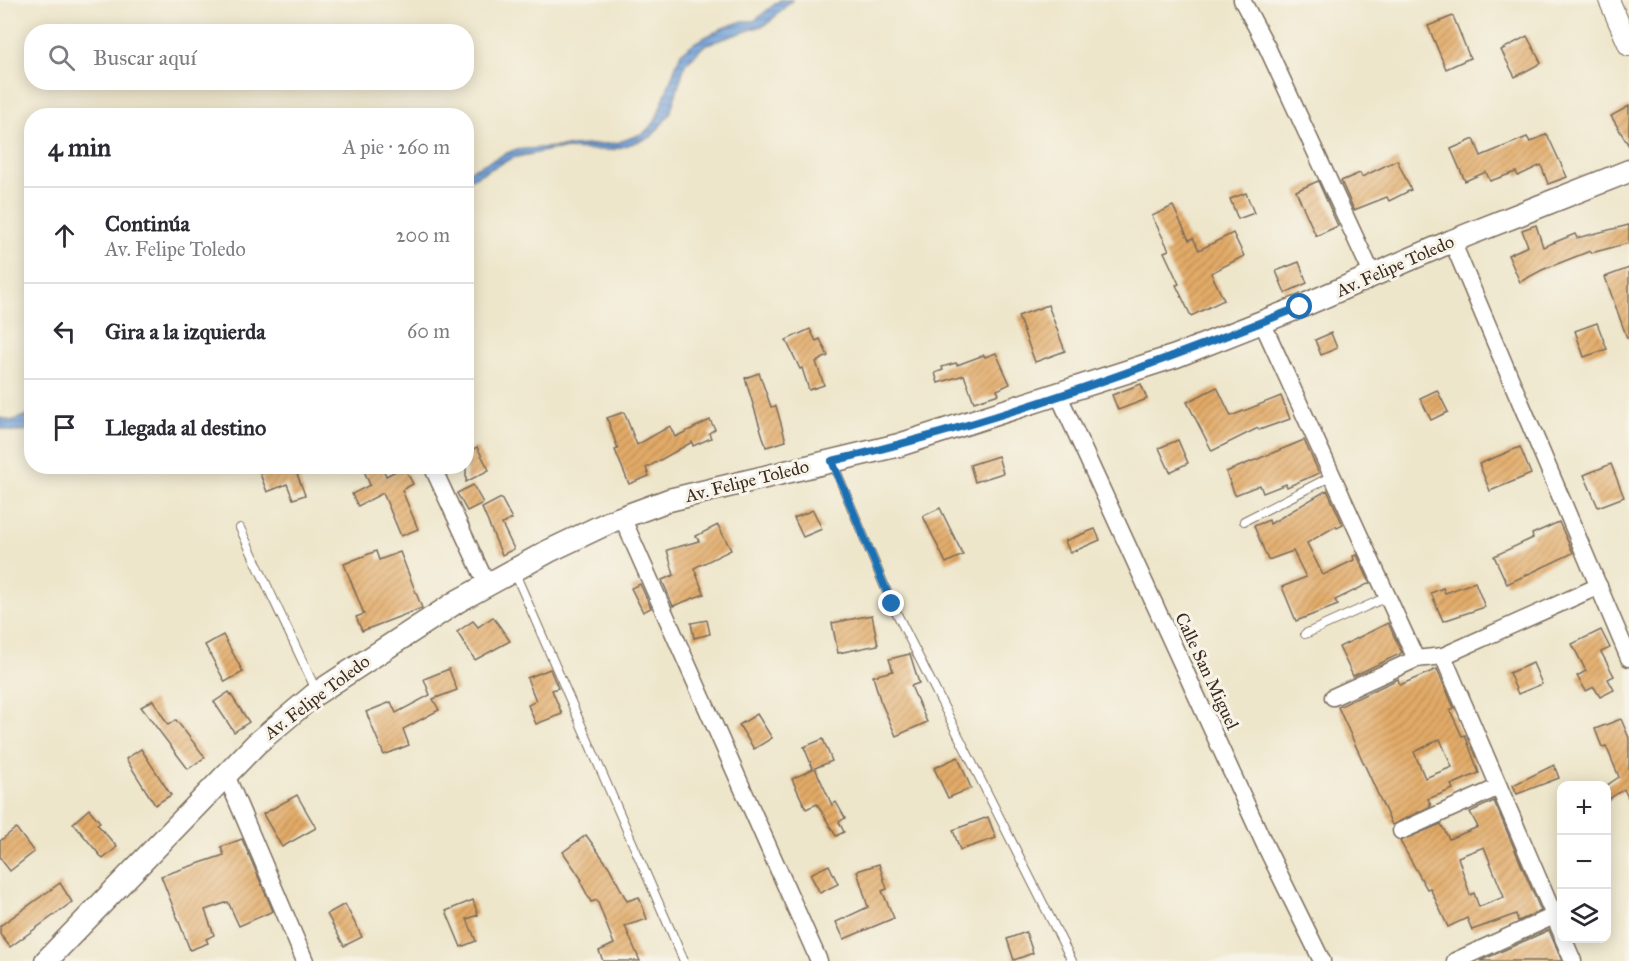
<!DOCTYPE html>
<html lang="es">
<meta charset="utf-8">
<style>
:root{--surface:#fff;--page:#f2f2f3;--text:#2b2b33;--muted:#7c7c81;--line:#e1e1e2}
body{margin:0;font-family:"IM FELL Great Primer",serif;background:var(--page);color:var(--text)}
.controls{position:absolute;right:18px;bottom:18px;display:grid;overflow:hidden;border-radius:12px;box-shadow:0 3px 15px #0003}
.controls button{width:54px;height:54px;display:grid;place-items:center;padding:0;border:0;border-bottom:2px solid var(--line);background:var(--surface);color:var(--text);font:30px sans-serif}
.stop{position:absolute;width:18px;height:18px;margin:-14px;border:4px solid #1f6fb2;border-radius:50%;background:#fff}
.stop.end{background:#1f6fb2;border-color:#fff;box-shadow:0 2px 6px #0008}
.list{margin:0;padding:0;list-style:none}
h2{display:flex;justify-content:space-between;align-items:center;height:78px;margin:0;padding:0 24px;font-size:26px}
h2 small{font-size:20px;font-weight:400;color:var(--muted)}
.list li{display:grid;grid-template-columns:39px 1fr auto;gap:18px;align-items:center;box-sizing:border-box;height:96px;padding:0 24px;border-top:2px solid var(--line)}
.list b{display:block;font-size:22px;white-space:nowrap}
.list p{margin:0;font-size:20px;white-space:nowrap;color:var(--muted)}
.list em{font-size:20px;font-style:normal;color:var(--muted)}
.icon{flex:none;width:33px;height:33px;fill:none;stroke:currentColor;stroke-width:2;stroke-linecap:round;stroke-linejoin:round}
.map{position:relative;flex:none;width:1629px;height:961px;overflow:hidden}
.search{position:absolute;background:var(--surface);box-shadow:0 3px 15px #0003;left:24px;top:24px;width:450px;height:66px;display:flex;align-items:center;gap:15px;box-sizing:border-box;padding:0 21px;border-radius:24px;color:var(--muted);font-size:22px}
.panel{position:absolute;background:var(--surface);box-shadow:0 3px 15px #0003;left:24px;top:108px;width:450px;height:366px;border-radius:24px}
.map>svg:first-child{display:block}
</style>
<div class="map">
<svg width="1629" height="961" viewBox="0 0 1629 961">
<defs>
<pattern id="water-rules" width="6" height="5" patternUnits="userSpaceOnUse" patternTransform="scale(1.5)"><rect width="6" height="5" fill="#71a2dc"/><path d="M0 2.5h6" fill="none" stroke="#5e84b2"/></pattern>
<pattern id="building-hatch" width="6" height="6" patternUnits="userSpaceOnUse" patternTransform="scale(1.5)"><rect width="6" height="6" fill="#e3ab67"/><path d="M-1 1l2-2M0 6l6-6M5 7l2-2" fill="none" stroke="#b98b54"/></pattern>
</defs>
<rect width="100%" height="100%" fill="#f7f3e8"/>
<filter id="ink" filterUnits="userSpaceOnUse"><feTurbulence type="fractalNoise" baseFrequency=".0167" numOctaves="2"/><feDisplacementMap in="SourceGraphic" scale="12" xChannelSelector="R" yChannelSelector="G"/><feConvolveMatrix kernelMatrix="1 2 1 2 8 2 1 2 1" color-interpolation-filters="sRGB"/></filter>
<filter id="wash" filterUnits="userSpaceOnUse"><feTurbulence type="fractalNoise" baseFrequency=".008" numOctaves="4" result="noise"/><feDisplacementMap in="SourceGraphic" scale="24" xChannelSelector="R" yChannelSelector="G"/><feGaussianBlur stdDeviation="1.35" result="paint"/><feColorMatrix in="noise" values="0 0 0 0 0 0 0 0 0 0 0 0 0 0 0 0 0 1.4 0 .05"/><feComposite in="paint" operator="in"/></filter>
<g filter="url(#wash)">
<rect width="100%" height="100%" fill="#eee6cb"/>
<!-- water -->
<g fill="url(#water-rules)" stroke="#56667d" stroke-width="1.5">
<path d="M 780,0 L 792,0 L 767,24 L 705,45 L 685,64 L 670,114 L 651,137 L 612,150 L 555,149 L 512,158 L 467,181 L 467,172 L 514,150 L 617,143 L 644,133 L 655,122 L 681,53 L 696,42 L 723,28 L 743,21 L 754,21 Z"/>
<path d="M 31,414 L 31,428 C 20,434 12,432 0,428 L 0,418 L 11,421 Z"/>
</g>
<g id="blocks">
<!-- building -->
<g fill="url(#building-hatch)" fill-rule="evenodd">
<path d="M 1453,16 L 1470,58 L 1446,69 L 1428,26 Z"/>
<path d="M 1527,36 L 1541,63 L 1515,77 L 1501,50 Z"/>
<path d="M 1629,106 L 1629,146 L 1611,116 Z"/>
<path d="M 1547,134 L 1567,177 L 1548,184 L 1541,165 L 1518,176 L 1516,172 L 1490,181 L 1486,172 L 1465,181 L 1451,149 L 1474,139 L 1481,156 L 1527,137 L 1530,142 Z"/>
<path d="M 1397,160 L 1411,190 L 1389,201 L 1387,197 L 1354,210 L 1341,181 L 1360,173 L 1362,177 Z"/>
<path d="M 1318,181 L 1338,226 L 1316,236 L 1296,191 Z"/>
<path d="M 1246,193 L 1254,213 L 1238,219 L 1230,199 Z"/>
<path d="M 1173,206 L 1189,240 L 1193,238 L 1199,250 L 1233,233 L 1244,256 L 1211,273 L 1224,300 L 1191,316 L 1176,285 L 1179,284 L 1164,252 L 1169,250 L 1152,216 Z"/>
<path d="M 1536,225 L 1543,247 L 1575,234 L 1577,238 L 1629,225 L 1629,243 L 1591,253 L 1590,251 L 1542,270 L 1520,282 L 1508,255 L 1528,246 L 1522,230 Z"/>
<path d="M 1299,262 L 1307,283 L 1285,293 L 1276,271 Z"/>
<path d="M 1629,268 L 1629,338 L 1627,338 L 1605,277 Z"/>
<path d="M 1048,305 L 1065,351 L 1035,362 L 1018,316 Z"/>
<path d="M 1597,323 L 1607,349 L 1584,357 L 1575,331 Z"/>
<path d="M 810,329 L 816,341 L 820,339 L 828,356 L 816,362 L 824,385 L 809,390 L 802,368 L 800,369 L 786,340 Z"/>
<path d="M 1331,333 L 1337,348 L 1321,355 L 1315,340 Z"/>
<path d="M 996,353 L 1010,384 L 997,390 L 999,394 L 974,402 L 964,375 L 938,383 L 935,373 L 943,370 L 942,367 L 956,363 L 957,365 L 984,355 L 985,357 Z"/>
<path d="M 759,373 L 771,407 L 776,406 L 786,441 L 766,447 L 745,378 Z"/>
<path d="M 1141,384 L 1147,399 L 1118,410 L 1112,395 Z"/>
<path d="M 1217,387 L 1231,416 L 1281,396 L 1290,419 L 1259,430 L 1258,428 L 1212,451 L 1187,402 Z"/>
<path d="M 1437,390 L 1448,412 L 1431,420 L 1420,398 Z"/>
<path d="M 624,412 L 637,445 L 670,426 L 675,437 L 710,420 L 715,429 L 709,433 L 711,438 L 693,446 L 692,442 L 646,468 L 649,476 L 629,484 L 615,450 L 618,449 L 607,418 Z"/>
<path d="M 1178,440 L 1188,463 L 1170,472 L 1159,448 Z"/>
<path d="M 1304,440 L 1319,473 L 1287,487 L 1286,484 L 1263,493 L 1260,485 L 1235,495 L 1226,472 Z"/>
<path d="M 477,447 L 489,470 L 466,482 L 466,453 Z"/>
<path d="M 1520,447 L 1531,474 L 1490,491 L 1479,464 Z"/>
<path d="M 998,456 L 1003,473 L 975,482 L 970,465 Z"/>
<path d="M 1611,464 L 1624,497 L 1598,507 L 1584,475 Z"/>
<path d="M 257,466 L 294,466 L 305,495 L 293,499 L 287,484 L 267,492 Z"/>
<path d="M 362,466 L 382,466 L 386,476 L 404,467 L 413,484 L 402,490 L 418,529 L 401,536 L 383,493 L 358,506 L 352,494 L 370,485 Z"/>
<path d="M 473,485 L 483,503 L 467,511 L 457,493 Z"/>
<path d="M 1327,490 L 1343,525 L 1337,528 L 1336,526 L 1307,543 L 1323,575 L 1354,560 L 1353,556 L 1357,555 L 1370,583 L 1335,600 L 1338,605 L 1296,621 L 1282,587 L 1306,577 L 1293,551 L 1268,560 L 1254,526 L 1269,520 L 1270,524 Z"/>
<path d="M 501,498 L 512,519 L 502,524 L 514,549 L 502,555 L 482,508 Z"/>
<path d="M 940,508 L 963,555 L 946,563 L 923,516 Z"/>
<path d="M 813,510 L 822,529 L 803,537 L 794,518 Z"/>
<path d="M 1559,522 L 1573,553 L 1507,584 L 1494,556 L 1533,538 L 1532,534 Z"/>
<path d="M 718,525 L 731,550 L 694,568 L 704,594 L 673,606 L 662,580 L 674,575 L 667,550 L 699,541 L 696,536 Z"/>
<path d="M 1095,529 L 1100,540 L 1070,553 L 1065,541 Z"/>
<path d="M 376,551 L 379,560 L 400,552 L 422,608 L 362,631 L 356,617 L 364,614 L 344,564 Z"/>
<path d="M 1475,582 L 1485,607 L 1443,621 L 1431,593 L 1443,588 L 1445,593 Z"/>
<path d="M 640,584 L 651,608 L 643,612 L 631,588 Z"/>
<path d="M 872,615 L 878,645 L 838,653 L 832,623 Z"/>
<path d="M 493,617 L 510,641 L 475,660 L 457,632 L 473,621 L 478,627 Z"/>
<path d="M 707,620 L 710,634 L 694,638 L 691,623 Z"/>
<path d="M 1388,623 L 1402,653 L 1353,676 L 1339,647 Z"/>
<path d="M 1601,630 L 1610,648 L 1601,652 L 1614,676 L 1608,679 L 1614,690 L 1600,697 L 1594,687 L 1586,691 L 1577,676 L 1586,671 L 1572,644 Z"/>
<path d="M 223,635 L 243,672 L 225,682 L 205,645 Z"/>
<path d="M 910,654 L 919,683 L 911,686 L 927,722 L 896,736 L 880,700 L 873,676 L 893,671 L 889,659 Z"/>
<path d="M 1533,663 L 1542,684 L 1518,694 L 1509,673 Z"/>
<path d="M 449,669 L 457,690 L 433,699 L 439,710 L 403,729 L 409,745 L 384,755 L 366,712 L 391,702 L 396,713 L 430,695 L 424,679 Z"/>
<path d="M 550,669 L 558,688 L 552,690 L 562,714 L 536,724 L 528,705 L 536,701 L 527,678 Z"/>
<path d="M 1437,669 L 1454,708 L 1450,710 L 1462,736 L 1465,735 L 1479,773 L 1451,785 L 1453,789 L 1428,799 L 1431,806 L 1392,825 L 1338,707 L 1398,679 L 1400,685 ZM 1440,739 L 1452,767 L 1425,778 L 1414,752 Z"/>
<path d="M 229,692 L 249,722 L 234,732 L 214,702 Z"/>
<path d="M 153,700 L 168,725 L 176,720 L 205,757 L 188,769 L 141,707 Z"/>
<path d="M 757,714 L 772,738 L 754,749 L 739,725 Z"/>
<path d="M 1621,719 L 1629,738 L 1629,800 L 1624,789 L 1606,801 L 1606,786 L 1619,777 L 1606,746 L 1602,747 L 1595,729 Z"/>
<path d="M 823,739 L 832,761 L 815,768 L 832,805 L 836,802 L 845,818 L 839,822 L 844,832 L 836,836 L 817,804 L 806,809 L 792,779 L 813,769 L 804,747 Z"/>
<path d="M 141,749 L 171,795 L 155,805 L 126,759 Z"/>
<path d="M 958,757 L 971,788 L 948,798 L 934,768 Z"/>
<path d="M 1554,765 L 1559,778 L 1517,794 L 1513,785 Z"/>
<path d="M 297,795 L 316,828 L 282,847 L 263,814 Z"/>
<path d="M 1494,801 L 1541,911 L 1518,921 L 1516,914 L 1472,930 L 1467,918 L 1448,927 L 1430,888 L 1427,889 L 1400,841 L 1441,824 L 1449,839 L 1478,827 L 1470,812 ZM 1484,847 L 1504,897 L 1479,907 L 1474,893 L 1470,895 L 1458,857 Z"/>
<path d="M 89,809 L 100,822 L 97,824 L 117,847 L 103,859 L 73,823 Z"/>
<path d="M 988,817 L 996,838 L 960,850 L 953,830 Z"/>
<path d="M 16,828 L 34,852 L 10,871 L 0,858 L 0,841 Z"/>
<path d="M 586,835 L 609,867 L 627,901 L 639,897 L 647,919 L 625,926 L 640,961 L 603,961 L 599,951 L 614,944 L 597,900 L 591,902 L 580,881 L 582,880 L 563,852 Z"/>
<path d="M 242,839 L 273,911 L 239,926 L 228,902 L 205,910 L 214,935 L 206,939 L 208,943 L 190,950 L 161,876 L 224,855 L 221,847 Z"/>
<path d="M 879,864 L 887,889 L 882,891 L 894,918 L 844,939 L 836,922 L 868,907 L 857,871 Z"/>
<path d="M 829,865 L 838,884 L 820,893 L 810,874 Z"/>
<path d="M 60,883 L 72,902 L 10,947 L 0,934 L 0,926 Z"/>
<path d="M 473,900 L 478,915 L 467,919 L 476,941 L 461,947 L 446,911 Z"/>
<path d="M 345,904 L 362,937 L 344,946 L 327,914 Z"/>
<path d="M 1549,930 L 1562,961 L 1480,961 Z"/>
<path d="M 1026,932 L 1033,953 L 1014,960 L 1007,939 Z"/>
</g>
</g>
</g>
<g filter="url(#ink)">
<use href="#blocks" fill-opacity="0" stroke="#7a6c5b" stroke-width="1.5"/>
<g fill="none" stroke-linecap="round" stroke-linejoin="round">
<defs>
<g id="service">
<path d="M 832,461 L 892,604 L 1072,961"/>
<path d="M 1244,521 L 1332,476"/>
<path d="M 240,528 L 317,692"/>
<path d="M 514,571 L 684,961"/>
<path d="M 1305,634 L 1387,597"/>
</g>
<g id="minor">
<path d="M 1242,0 L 1267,47 L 1373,276"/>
<path d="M 1452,241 L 1629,658"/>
<path d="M 1262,322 L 1416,659"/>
<path d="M 1059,396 L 1264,843 L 1322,961"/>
<path d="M 432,466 L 487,585"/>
<path d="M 622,517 L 819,961"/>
<path d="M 1443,656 L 1562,934"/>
<path d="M 1333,697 L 1416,659 L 1443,656 L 1599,586"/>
<path d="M 226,775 L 305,961"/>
<path d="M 1401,831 L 1499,787"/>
<path d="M 1563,938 L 1573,961"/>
<path d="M 1455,961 L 1554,916"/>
</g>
<path id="tertiary" d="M 1609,0 L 1629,46"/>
<path id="secondary" d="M 46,961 L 256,744 L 314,695 L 458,601 L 549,551 L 612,521 L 669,500 L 899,445 L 1176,356 L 1300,307 L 1452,241 L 1629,171"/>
</defs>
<!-- service casing -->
<use href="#service" stroke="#7a6c5b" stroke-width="10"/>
<!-- minor casing -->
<use href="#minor" stroke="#7a6c5b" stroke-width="19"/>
<!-- tertiary casing -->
<use href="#tertiary" stroke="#7a6c5b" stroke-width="22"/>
<!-- secondary casing -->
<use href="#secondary" stroke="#7a6c5b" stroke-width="25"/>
<!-- service -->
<use href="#service" stroke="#fff" stroke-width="8"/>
<!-- minor -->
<use href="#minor" stroke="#fff" stroke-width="16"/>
<!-- tertiary -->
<use href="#tertiary" stroke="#fff" stroke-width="20"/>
<!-- secondary -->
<use href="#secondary" stroke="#fff" stroke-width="22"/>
</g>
</g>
<g fill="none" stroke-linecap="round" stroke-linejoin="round" filter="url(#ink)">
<!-- route -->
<path stroke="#1f6fb2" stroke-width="8" d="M 892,604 L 832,461 C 992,424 1148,367 1300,307"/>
</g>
<g text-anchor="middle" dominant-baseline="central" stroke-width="6" stroke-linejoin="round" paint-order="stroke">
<!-- street labels -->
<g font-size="18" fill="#3b2a1e" stroke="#f7f3e8">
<text transform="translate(1395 266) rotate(-24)">Av. Felipe Toledo</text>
<text transform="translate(747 481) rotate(-14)">Av. Felipe Toledo</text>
<text transform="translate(1207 671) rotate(65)">Calle San Miguel</text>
<text transform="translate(317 697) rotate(-37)">Av. Felipe Toledo</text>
</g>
</g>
</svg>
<div class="controls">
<button>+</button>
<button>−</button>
<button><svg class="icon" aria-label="layers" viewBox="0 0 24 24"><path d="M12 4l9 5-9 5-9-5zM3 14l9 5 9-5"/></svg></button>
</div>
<div class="stop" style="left:1300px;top:307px"></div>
<div class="stop end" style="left:892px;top:604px"></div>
<div class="search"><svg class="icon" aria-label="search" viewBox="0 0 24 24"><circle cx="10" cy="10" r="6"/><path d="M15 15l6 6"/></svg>Buscar aquí</div>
<section class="panel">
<h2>4 min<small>A pie · 260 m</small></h2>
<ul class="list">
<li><svg class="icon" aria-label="ahead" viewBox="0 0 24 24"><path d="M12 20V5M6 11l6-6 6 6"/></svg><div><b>Continúa</b><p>Av. Felipe Toledo</p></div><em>200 m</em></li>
<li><svg class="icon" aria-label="left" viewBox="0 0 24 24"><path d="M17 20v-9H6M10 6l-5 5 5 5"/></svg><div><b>Gira a la izquierda</b></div><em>60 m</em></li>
<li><svg class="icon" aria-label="arrive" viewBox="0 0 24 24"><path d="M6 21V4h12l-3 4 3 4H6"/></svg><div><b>Llegada al destino</b></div></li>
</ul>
</section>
</div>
